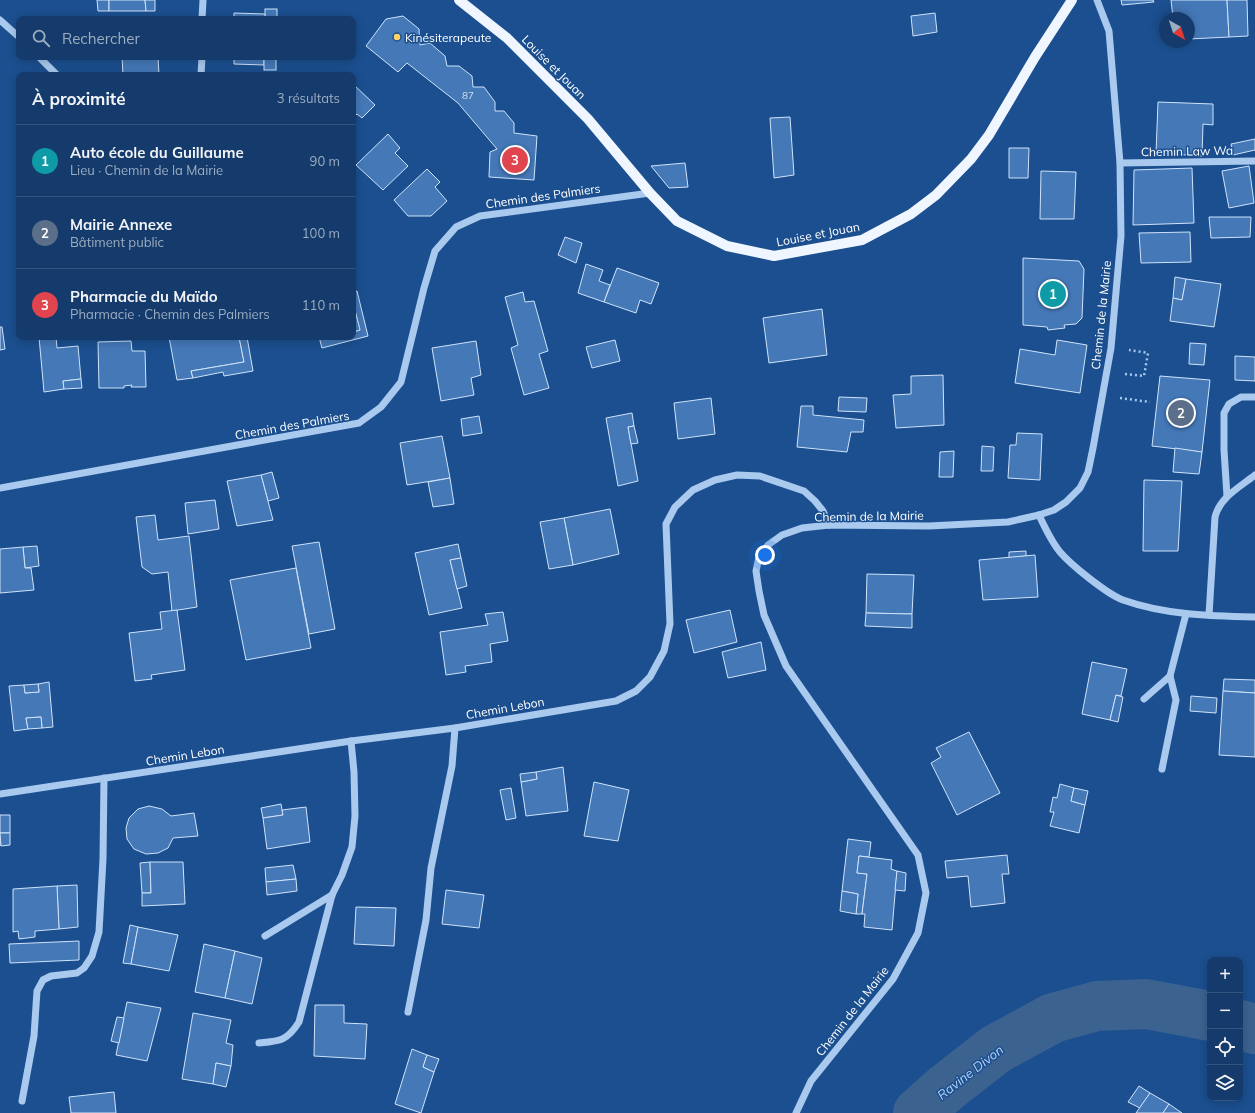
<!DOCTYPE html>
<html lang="fr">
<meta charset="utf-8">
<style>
:root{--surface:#143b6b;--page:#214673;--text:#f1f3f6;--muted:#9dadc1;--line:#33557e;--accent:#ffd166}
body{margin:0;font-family:Mulish,sans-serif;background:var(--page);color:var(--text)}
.controls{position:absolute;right:12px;bottom:12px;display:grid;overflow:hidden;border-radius:8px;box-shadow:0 2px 10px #0003}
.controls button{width:36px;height:36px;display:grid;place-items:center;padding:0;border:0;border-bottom:1px solid var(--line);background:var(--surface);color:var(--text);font:20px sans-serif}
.compass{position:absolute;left:1159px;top:12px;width:36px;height:36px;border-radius:50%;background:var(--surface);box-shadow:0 2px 10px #0003;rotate:141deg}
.you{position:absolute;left:765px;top:555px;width:14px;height:14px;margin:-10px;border:3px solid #fff;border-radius:50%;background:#1a73e8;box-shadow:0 0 0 6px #1a73e833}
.badge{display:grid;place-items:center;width:26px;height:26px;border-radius:50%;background:var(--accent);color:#fff;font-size:13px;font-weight:700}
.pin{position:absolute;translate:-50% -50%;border:2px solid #fff;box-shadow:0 1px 4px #0006}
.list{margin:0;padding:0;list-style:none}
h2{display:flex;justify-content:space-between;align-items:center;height:52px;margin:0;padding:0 16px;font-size:17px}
h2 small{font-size:13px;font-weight:400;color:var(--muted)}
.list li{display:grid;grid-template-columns:26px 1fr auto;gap:12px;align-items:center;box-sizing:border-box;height:72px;padding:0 16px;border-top:1px solid var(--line)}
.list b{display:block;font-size:15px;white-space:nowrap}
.list p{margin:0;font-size:13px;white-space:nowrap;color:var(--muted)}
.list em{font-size:13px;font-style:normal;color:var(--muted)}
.icon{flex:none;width:22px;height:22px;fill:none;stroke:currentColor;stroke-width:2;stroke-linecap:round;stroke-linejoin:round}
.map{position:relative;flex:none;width:1255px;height:1113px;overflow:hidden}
.search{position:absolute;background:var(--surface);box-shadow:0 2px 10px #0003;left:16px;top:16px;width:340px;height:44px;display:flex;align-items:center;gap:10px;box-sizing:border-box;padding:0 14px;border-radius:8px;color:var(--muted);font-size:15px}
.panel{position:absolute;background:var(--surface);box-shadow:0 2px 10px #0003;left:16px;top:72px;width:340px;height:268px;border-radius:8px}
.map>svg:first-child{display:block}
</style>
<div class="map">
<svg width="1255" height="1113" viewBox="0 0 1255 1113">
<rect width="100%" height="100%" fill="#1b4f8f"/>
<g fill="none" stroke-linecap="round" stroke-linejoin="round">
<!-- river -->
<g stroke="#3c6290" stroke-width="50">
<path d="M 1240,1025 L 1255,1029"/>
<path d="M 918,1113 L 946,1088 L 996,1049 L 1053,1018 L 1097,1006 L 1146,1004 L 1210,1016"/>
</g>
</g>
<!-- building -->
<g fill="#4478b7" stroke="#cfe3fa">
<path d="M 97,0 L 109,0 L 109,11 L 98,11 Z"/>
<path d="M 109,0 L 145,0 L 146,11 L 109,11 Z"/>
<path d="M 145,0 L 155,0 L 155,11 L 146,11 Z"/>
<path d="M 1121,0 L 1153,0 L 1154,2 L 1122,5 Z"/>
<path d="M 1171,0 L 1227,0 L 1229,37 L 1189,39 L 1189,18 L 1173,18 Z"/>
<path d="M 1227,0 L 1247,0 L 1248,36 L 1229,37 Z"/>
<rect x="265" y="9" width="12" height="10"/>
<path d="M 234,13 L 265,14 L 265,19 L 234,19 Z"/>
<path d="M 935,13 L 937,32 L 913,36 L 911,16 Z"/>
<path d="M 403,16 L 419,29 L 420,45 L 430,43 L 445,56 L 447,66 L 459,66 L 472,76 L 473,87 L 484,87 L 495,102 L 495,111 L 504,111 L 514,123 L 514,133 L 537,136 L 534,180 L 489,177 L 490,152 L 497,149 L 458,103 L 407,63 L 398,72 L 366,46 L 386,19 Z"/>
<path d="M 122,57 L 158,57 L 159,75 L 123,75 Z"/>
<path d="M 234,57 L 264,57 L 264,65 L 234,64 Z"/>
<rect x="264" y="57" width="12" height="13"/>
<path d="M 353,84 L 375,105 L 362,118 L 357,114 L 353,118 Z"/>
<path d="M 1158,102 L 1213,104 L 1213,125 L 1203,124 L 1202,156 L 1156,153 Z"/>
<path d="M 790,117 L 794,175 L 774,178 L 770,118 Z"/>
<path d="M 388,134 L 400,148 L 395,153 L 408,166 L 383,190 L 356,165 Z"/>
<path d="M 1255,139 L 1255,150 L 1233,155 L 1231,144 Z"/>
<path d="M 1009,148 L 1029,148 L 1028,178 L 1009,178 Z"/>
<path d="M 685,163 L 688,187 L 669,188 L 651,166 Z"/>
<path d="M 1249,166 L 1254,203 L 1229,208 L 1222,171 Z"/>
<path d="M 1192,168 L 1194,223 L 1133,225 L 1134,170 Z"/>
<path d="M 427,169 L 440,182 L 435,187 L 447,201 L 431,216 L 408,216 L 394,200 Z"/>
<path d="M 1041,171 L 1076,172 L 1074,219 L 1040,219 Z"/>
<path d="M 1209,217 L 1251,217 L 1250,237 L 1211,238 Z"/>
<path d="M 1190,232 L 1191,262 L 1141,263 L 1139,233 Z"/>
<path d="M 565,237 L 582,243 L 576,263 L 558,255 Z"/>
<path d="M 1023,258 L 1079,261 L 1084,269 L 1082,318 L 1076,324 L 1064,325 L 1065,328 L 1048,330 L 1047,327 L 1023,325 Z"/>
<path d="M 586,264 L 603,270 L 599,281 L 610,285 L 604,302 L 578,293 Z"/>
<path d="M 617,268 L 659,283 L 651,304 L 640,300 L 636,313 L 604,302 Z"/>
<path d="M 1175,277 L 1186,279 L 1182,300 L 1173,298 Z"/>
<path d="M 1186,279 L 1221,284 L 1214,327 L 1170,321 L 1173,298 L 1182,300 Z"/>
<path d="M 357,291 L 368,336 L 322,348 L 319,337 L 326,337 L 327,339 L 334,337 L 353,337 L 353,332 L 360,330 L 353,303 L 353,292 Z"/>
<path d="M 523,292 L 525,302 L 534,301 L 548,351 L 539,354 L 549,388 L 524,395 L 511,348 L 518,345 L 505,297 Z"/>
<path d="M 353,303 L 360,330 L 353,332 Z"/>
<path d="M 822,309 L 827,355 L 769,363 L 763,318 Z"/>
<path d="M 0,327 L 2,327 L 5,349 L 0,350 Z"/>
<path d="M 39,337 L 56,337 L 57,348 L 78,346 L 81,379 L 63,381 L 64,389 L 44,392 Z"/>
<path d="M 169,337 L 239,337 L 244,362 L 191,371 L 193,378 L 177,380 Z"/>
<path d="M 239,337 L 247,337 L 253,371 L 224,376 L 223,372 L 193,378 L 191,371 L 244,362 Z"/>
<path d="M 615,340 L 620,361 L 592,368 L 586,347 Z"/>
<path d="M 1057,340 L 1087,345 L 1080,393 L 1015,383 L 1020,349 L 1055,355 Z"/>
<path d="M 131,341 L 132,351 L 145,351 L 146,387 L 131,387 L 132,385 L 124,386 L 124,388 L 99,388 L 98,342 Z"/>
<path d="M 476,341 L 481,375 L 471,378 L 474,395 L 441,401 L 432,348 Z"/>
<path d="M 1190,343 L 1206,344 L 1204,365 L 1189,364 Z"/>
<path d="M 1235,356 L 1255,357 L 1255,381 L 1235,380 Z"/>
<path d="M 943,375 L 944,425 L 896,428 L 893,395 L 911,394 L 911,376 Z"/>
<path d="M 1160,376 L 1210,380 L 1202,452 L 1152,446 Z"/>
<path d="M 81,379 L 82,388 L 64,389 L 63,381 Z"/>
<path d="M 839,397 L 867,398 L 866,412 L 838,411 Z"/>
<path d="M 711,398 L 715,434 L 678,439 L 674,403 Z"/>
<path d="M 801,406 L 813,406 L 813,415 L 864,420 L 863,432 L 851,432 L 847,452 L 797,447 Z"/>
<path d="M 632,413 L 634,426 L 628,427 L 638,481 L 618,486 L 606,418 Z"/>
<path d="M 479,416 L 482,433 L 463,436 L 461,419 Z"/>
<path d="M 634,426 L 638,443 L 631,444 L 628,427 Z"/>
<path d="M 1017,433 L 1042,434 L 1040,480 L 1008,478 L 1010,445 L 1016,445 Z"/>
<path d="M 442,436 L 450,478 L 407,485 L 400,443 Z"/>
<path d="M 982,446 L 994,447 L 993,471 L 981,471 Z"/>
<path d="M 1175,448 L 1202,452 L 1199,474 L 1173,472 Z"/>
<path d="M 954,451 L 953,477 L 939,477 L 940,452 Z"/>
<path d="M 272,472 L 279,498 L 268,501 L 261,475 Z"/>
<path d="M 261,475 L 273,520 L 237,526 L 227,481 Z"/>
<path d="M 450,478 L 454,504 L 433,507 L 428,482 Z"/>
<path d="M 1144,480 L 1182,481 L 1178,551 L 1143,551 Z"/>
<path d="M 215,500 L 219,529 L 188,534 L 185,503 Z"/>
<path d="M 610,509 L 619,554 L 573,565 L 564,518 Z"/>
<path d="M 155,515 L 158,540 L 189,536 L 197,607 L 172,611 L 168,572 L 152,574 L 142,567 L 136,517 Z"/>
<path d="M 564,518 L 573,565 L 549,569 L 540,522 Z"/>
<path d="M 319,542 L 335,629 L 309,634 L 292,546 Z"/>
<path d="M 458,544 L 461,558 L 450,560 L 462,608 L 429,615 L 415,553 Z"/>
<path d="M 37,546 L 39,566 L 25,568 L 23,547 Z"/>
<path d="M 23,547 L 25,568 L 31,568 L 34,590 L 0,593 L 0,549 Z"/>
<path d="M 1026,551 L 1026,556 L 1009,558 L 1009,552 Z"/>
<path d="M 1035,555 L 1038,597 L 983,600 L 979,560 Z"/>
<path d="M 461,558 L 467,586 L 457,589 L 450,560 Z"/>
<path d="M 296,568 L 311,648 L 246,660 L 230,580 Z"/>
<path d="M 867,574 L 914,575 L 912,614 L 866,613 Z"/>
<path d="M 177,610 L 185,670 L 151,675 L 152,679 L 135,681 L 129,633 L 162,629 L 160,612 Z"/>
<path d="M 730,610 L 737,642 L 694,653 L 686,620 Z"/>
<path d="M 503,612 L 508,641 L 490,644 L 492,662 L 465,666 L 466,672 L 446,675 L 440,632 L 488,625 L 485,614 Z"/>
<path d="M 866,613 L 912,614 L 912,628 L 865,626 Z"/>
<path d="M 761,642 L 766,670 L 728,678 L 722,652 Z"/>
<path d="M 1092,662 L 1127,669 L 1121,696 L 1116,695 L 1110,720 L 1082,714 Z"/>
<path d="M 1224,679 L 1255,680 L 1255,693 L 1223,691 Z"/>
<path d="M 49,682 L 53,727 L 42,728 L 41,717 L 26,718 L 28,729 L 14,731 L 9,686 L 24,685 L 25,693 L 39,692 L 38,684 Z"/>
<path d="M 38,684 L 39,692 L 25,693 L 24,685 Z"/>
<path d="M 1223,691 L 1255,693 L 1255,757 L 1219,755 Z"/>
<path d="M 1116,695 L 1123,697 L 1118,722 L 1110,720 Z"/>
<path d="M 1191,696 L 1217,698 L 1216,713 L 1190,711 Z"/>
<path d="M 41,717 L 42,728 L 28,729 L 26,718 Z"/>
<path d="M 969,732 L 1000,793 L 957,815 L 931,763 L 941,757 L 936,748 Z"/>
<path d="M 563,767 L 568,811 L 526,816 L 521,782 L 537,779 L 536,772 Z"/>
<path d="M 536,772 L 537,779 L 521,782 L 520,774 Z"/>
<path d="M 594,782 L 629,790 L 618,841 L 584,836 Z"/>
<path d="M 1060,784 L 1074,788 L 1071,801 L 1085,805 L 1079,833 L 1050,826 L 1054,812 L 1050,812 L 1053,797 L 1057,798 Z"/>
<path d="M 511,788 L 516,818 L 506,820 L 500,790 Z"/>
<path d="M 1074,788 L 1088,791 L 1085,805 L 1071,801 Z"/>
<path d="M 281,804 L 283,815 L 263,818 L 261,808 Z"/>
<path d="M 149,806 L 162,809 L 171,816 L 194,813 L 198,836 L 173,838 L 168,848 L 158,853 L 146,854 L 134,849 L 127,839 L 126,828 L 129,818 L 138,809 Z"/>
<path d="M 306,807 L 310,842 L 267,849 L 263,818 L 283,815 L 282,810 Z"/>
<path d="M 0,815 L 10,815 L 10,833 L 0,833 L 0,846 Z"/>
<path d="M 0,833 L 10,833 L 10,845 L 1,846 Z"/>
<path d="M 848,839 L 871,842 L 869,857 L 859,856 L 857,873 L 867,874 L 862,914 L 856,914 L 858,894 L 842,891 Z"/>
<path d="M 1007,855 L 1009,874 L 1002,874 L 1005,903 L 971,907 L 968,876 L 947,878 L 945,861 Z"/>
<path d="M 859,856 L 892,860 L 891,869 L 897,871 L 892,930 L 864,927 L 865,914 L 862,914 L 867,874 L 857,873 Z"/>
<path d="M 150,862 L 151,893 L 142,893 L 140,863 Z"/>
<path d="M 150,862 L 183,862 L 185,904 L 142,906 L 142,893 L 151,893 Z"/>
<path d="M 293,865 L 296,879 L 266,882 L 265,868 Z"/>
<path d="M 897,871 L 906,873 L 905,891 L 895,890 Z"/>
<path d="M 296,879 L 297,891 L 267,895 L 266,882 Z"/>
<path d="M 77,885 L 78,927 L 59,929 L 57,886 Z"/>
<path d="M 57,886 L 59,929 L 35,931 L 35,937 L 19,939 L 18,931 L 13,932 L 13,889 Z"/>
<path d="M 446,890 L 484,895 L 479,928 L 442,924 Z"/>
<path d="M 842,891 L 858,894 L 856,914 L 840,911 Z"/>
<path d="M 356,907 L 396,908 L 394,946 L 354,944 Z"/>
<path d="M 130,925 L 138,927 L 131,964 L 123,963 Z"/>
<path d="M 138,927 L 178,935 L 169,971 L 131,964 Z"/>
<path d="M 79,941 L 79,960 L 10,963 L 9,944 Z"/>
<path d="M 204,944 L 235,951 L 225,998 L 195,992 Z"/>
<path d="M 235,951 L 262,958 L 252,1004 L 225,998 Z"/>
<path d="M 127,1002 L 161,1008 L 147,1061 L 116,1055 Z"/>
<path d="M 315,1005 L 344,1005 L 344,1023 L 367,1024 L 365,1059 L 314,1056 Z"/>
<path d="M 193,1013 L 231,1020 L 226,1043 L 233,1045 L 231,1066 L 216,1063 L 213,1084 L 182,1079 Z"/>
<path d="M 117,1017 L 124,1018 L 119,1043 L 111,1041 Z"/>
<path d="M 412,1049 L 427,1055 L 423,1067 L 434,1072 L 421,1113 L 395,1104 Z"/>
<path d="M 427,1055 L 439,1059 L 434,1072 L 423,1067 Z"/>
<path d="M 216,1063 L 231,1066 L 226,1087 L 213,1084 Z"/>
<path d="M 1139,1086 L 1150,1093 L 1140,1108 L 1128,1102 Z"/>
<path d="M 114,1092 L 116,1113 L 71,1113 L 69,1097 Z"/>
<path d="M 1150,1093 L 1169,1104 L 1163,1113 L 1136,1113 Z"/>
<path d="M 1169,1104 L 1182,1113 L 1163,1113 Z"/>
</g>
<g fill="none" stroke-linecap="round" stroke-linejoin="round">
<!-- path -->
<g stroke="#a9c9ee" stroke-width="2.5" stroke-dasharray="2 3" stroke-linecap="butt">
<path d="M 1125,374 L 1144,376 L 1148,353 L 1129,350"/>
<path d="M 1120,398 L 1150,402"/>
</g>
<!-- minor -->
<g stroke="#a9c9ee" stroke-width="7">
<path d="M 202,19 L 203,0"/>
<path d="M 0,20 L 19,37"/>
<path d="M 39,57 L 57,75"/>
<path d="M 201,75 L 202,57"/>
<path d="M 1120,163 L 1255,161"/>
<path d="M 0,488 L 359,423 L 381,407 L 401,382 L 424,288 L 435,251 L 456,227 L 480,216 L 650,193"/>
<path d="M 1227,496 L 1224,450 L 1224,413 L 1229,404 L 1241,397 L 1255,397"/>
<path d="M 1039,515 C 1045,528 1051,541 1060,552 C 1071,565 1107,594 1123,600 C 1165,615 1211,616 1255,617"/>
<path d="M 1209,615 L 1215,517 C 1220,497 1240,487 1255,475"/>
<path d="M 1144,699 L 1170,676"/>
<path d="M 1162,769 L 1176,700 L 1170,676 L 1186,614"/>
<path d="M 0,794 L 351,741 L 455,728 L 616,701 L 636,691 L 650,677 L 664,651 L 670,624 L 666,524 L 675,507 L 693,490 L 715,480 L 737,475 L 760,476 L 804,491 L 815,501 L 823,511 L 829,525"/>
<path d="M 265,936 L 332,895"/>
<path d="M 408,1012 L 426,920 L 431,868 L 452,766 L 455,728"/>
<path d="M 259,1043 C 280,1041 287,1041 299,1022 L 332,895 L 342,875 L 352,847 L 355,816 L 354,772 L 351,741"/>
<path d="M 22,1101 L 34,1036 L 37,991 L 43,980 L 51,976 L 77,973 L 84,968 L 92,956 L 99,932 L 103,859 L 104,778"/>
<path d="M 796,1113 L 811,1081 L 893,979 L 918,933 L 926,893 L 918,855 L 786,666 L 764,615 L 759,591 L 756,571 L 759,557 L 768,545 L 782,535 L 802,528 L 829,525 L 929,526 L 1008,522 L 1039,515 L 1054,510 L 1066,502 L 1080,488 L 1088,472 L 1093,448 L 1111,348 L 1121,236 L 1120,163 L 1109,31 L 1097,0"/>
</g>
<!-- major -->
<path stroke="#f0f6ff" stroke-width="10" d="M 459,0 L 507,38 L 588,119 L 650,193 L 677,221 L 727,246 L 774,256 L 862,240 L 911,214 L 936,195 L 971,159 L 989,135 L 1035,57 L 1072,0"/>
</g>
<!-- markers -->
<circle fill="#ffd166" stroke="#1b4f8f" stroke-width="1.5" cx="397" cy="37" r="4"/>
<g text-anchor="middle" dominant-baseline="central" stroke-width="3" stroke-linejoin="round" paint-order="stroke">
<!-- number labels -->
<g font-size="10" fill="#d0dded">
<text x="468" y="95">87</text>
</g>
<!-- poi labels -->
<g font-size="12" fill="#fff" stroke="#1b4f8f" text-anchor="start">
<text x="405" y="37">Kinésiterapeute</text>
</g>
<!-- street labels -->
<g font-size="12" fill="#fff" stroke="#1b4f8f">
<text transform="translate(554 67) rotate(45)">Louise et Jouan</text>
<text transform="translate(1187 151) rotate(-1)">Chemin Law Wa</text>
<text transform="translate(543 196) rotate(-8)">Chemin des Palmiers</text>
<text transform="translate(818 234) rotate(-11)">Louise et Jouan</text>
<text transform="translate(1101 315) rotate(-84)">Chemin de la Mairie</text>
<text transform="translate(292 425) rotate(-10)">Chemin des Palmiers</text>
<text transform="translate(869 516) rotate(-1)">Chemin de la Mairie</text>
<text transform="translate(505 708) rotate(-10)">Chemin Lebon</text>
<text transform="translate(185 755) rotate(-9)">Chemin Lebon</text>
<text transform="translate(852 1011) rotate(-52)">Chemin de la Mairie</text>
</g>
<!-- water labels -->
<g font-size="13" font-style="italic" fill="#b5d3f5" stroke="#1b4f8f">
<text transform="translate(970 1072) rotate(-38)">Ravine Divon</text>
</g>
</g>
</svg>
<div class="controls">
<button>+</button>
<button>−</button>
<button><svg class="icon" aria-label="locate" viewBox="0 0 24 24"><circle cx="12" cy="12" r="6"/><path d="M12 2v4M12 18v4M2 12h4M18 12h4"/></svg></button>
<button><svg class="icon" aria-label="layers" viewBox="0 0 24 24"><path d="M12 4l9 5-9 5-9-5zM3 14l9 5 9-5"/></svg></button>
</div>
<svg class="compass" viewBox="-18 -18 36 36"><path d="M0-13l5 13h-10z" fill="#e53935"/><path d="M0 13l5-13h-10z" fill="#9dadc1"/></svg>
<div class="you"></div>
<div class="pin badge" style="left:1053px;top:294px;background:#0f9aa8">1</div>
<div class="pin badge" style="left:1181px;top:413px;background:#5c6f8a">2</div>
<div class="pin badge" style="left:515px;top:160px;background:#e0444e">3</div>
<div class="search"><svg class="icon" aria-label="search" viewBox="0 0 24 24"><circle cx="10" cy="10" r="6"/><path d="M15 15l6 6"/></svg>Rechercher</div>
<section class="panel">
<h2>À proximité<small>3 résultats</small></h2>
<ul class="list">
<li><span class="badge" style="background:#0f9aa8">1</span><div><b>Auto école du Guillaume</b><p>Lieu · Chemin de la Mairie</p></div><em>90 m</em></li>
<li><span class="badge" style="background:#5c6f8a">2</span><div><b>Mairie Annexe</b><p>Bâtiment public</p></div><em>100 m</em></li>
<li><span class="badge" style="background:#e0444e">3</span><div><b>Pharmacie du Maïdo</b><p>Pharmacie · Chemin des Palmiers</p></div><em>110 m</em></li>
</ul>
</section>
</div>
